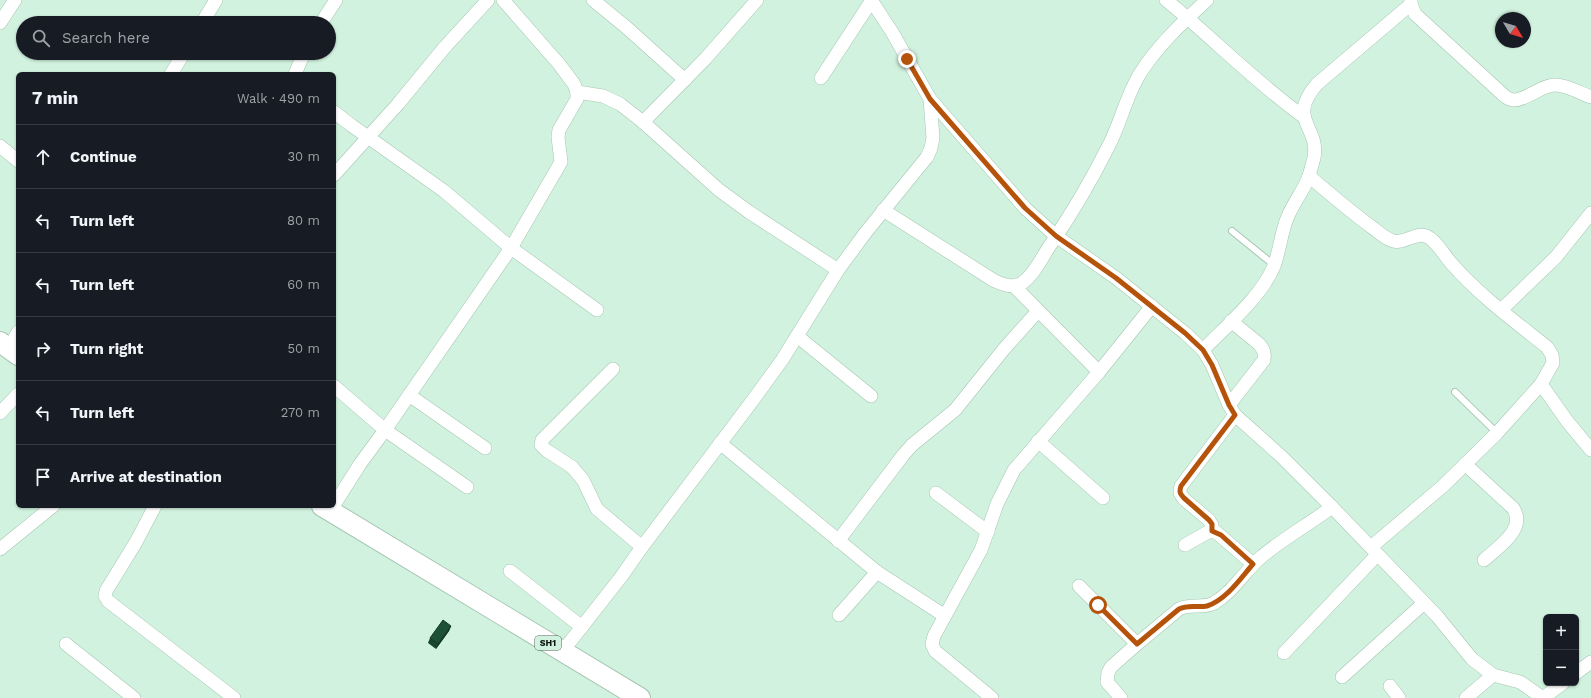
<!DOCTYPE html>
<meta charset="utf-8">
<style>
:root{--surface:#171b24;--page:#20242c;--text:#f1f3f6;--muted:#9ea1a6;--line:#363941}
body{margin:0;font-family:"Work Sans",sans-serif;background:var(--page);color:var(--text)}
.controls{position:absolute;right:12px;bottom:12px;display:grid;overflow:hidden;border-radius:6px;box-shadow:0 1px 3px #0004}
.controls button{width:36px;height:36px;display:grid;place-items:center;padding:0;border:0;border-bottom:1px solid var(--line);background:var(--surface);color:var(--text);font:20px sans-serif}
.compass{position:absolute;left:1495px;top:12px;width:36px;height:36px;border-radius:50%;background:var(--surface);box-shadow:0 1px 3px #0004;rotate:128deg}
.stop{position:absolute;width:12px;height:12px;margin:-9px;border:3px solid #b45309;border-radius:50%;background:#fff}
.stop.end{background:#b45309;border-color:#fff;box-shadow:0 1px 4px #0008}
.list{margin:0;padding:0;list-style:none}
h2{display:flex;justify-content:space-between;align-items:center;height:52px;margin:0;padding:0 16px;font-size:17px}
h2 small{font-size:13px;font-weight:400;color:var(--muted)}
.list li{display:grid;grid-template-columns:26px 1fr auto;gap:12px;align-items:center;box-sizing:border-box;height:64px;padding:0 16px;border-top:1px solid var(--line)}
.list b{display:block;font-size:15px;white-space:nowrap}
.list em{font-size:13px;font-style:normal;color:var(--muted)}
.icon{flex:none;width:22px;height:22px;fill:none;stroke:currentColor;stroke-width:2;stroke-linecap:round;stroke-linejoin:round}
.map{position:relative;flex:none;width:1591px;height:698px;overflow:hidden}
.search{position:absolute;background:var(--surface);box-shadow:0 1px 3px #0004;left:16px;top:16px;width:320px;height:44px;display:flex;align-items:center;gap:10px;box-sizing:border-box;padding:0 14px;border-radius:22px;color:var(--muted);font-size:15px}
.panel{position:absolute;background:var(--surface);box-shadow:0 1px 3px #0004;left:16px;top:72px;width:320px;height:436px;border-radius:6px}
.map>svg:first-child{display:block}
</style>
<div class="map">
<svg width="1591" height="698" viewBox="0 0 1591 698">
<rect width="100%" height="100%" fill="#d1f2de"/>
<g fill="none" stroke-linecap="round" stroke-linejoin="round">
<defs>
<g id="lane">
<path d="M 1232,231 L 1274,265"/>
<path d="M 1455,392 L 1497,433"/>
</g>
<g id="street">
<path d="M 593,0 L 626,27 L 685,80"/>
<path d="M 1166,0 C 1213,38 1255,82 1304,117"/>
<path d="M 1411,0 L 1411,4 L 1415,14 L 1498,90 C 1502,94 1508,100 1514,100 C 1527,100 1541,85 1555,85 C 1567,85 1580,93 1591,97"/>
<path d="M 0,23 L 15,0"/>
<path d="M 202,23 L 216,0"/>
<path d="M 321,23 L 336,0"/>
<path d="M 171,74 L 184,53"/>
<path d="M 295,74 L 304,53"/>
<path d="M 821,78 L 872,0"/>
<path d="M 577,92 L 603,96 L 620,104 L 643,122 L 719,190 L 749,212 L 838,270"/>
<path d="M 930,99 L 1025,208 L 1056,236 L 1116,278 L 1185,333 L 1203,350 L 1212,365 L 1229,405 L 1235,415 L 1281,456 L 1332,507 L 1437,616 L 1472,659 L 1493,675 L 1520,682 L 1543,698"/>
<path d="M 334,112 L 351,125 L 444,191 L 511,248 L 597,310"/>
<path d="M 643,122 L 706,58 L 757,0"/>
<path d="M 0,146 L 18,161"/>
<path d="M 334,175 L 398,104 L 444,48 L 488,0"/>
<path d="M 1309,176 C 1330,194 1351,212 1373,228 C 1379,233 1386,239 1393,241 C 1404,244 1416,232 1426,236 C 1436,240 1444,255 1451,263 C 1479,295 1513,320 1547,347 L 1552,355 L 1553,363 L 1541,384 L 1497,433 L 1443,486 L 1371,547"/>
<path d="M 883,210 L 993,280 C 1002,284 1012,289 1022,283 C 1034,275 1041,259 1049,247 C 1071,215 1091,181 1108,147 C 1121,123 1126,95 1141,72 C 1159,44 1183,22 1207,0"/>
<path d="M 1014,286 L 1099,372"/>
<path d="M 1501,310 L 1556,257 L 1591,213"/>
<path d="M 797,336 L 871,396"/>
<path d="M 8,349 L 18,332"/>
<path d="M 1203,350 C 1226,326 1262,296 1274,266 C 1280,250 1281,232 1288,216 C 1294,202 1304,190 1309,176 C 1311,170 1312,164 1314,158 C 1320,126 1286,120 1317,84 L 1411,4"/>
<path d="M 613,369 L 542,440 L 541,445 L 546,450 L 572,467 L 583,480 L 597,509 L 642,547"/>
<path d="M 1541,384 L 1567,421 L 1591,450"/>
<path d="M 334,386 L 385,430 L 467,487"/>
<path d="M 409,395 L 485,448"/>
<path d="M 1229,405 L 1264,360 C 1265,353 1264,350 1259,344 L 1231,321"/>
<path d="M 0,413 L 18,394"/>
<path d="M 1038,441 L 1103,498"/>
<path d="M 720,443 L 877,572 L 839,615"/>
<path d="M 1465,464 L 1513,508 C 1527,529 1498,547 1484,560"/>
<path d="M 936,493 L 988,532"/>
<path d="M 334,505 L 360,464 L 385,430 L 511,248 L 561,162 L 558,137 L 559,130 L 577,99 L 577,92 L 574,84 L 559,64 L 503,0"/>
<path d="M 155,506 L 136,542 L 106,591 L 105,596 L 108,601 L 234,698"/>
<path d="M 1212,531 L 1212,525 L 1209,520 L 1184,499 C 1180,494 1179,492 1181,486 L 1235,415"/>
<path d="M 838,541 L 904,454 L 912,445 L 955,410 L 1004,349 L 1038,311"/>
<path d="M 1185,545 L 1208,532 L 1216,532 L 1253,564"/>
<path d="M 0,549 L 53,506"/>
<path d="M 510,571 L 582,627"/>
<path d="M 877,572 L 945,616"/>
<path d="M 1079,586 L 1137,644"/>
<path d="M 66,644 L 134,698"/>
<path d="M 562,652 L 621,577 L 642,547 L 753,400 L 782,360 L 838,270 L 866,232 L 927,157 L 931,148 L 933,138 L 930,99 L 892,32 L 871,0"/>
<path d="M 1284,653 L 1377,555"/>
<path d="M 1576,673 L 1591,662"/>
<path d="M 1342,677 L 1424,603"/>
<path d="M 1390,686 L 1399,698"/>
<path d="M 992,698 L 935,651 L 932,644 L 934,636 L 981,550 L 997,504 L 1014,470 L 1099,372 L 1152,306"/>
<path d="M 1121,698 L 1107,682 L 1108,673 L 1111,667 L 1137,644 L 1179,609 C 1191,603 1203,609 1214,603 C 1233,592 1244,572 1260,558 C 1282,539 1308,525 1332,507"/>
<path d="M 1466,698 L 1493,675"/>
<path d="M 1543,698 L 1563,683"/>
</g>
<g id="primary">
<path d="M 0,342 L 18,355"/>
<path d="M 322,506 L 640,698"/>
</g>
</defs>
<!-- lane casing -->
<use href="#lane" stroke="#a6c6b3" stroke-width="8"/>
<!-- street casing -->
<use href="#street" stroke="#a6c6b3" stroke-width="14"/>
<!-- primary casing -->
<use href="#primary" stroke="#a6c6b3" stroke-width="22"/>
<!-- lane -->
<use href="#lane" stroke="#fff" stroke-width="6"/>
<!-- street -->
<use href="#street" stroke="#fff" stroke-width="13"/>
<!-- primary -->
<use href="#primary" stroke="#fff" stroke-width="20"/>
</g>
<!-- wall -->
<path fill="#18462e" d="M 451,626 L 449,631 L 436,649 L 428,643 L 430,638 Z"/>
<!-- shaded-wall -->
<path fill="#143926" d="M 451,626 L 449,631 L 436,649 L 438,644 Z"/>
<!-- building -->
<path fill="#1c5136" stroke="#143926" d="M 443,620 L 451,626 L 438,644 L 430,638 Z"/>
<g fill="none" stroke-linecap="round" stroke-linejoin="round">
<!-- route -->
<path stroke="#b45309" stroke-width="5" d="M 907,59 L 930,99 L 1025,208 L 1056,236 L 1116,278 L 1185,333 L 1203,350 L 1212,365 L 1229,405 L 1235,415 L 1181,486 C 1179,492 1180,494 1184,498 L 1209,520 L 1212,524 L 1212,531 L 1221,535 L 1253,564 C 1241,578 1226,600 1207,606 C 1197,608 1190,604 1179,609 L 1137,644 L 1098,605"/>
</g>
<g text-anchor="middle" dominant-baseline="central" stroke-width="4" stroke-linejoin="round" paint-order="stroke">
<!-- shield labels -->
<rect fill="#d1f2de" stroke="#46594e" stroke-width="1" x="535" y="636" width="26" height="14" rx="3"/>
<g font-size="9" font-weight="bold" fill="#0b1710">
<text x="548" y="643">SH1</text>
</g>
</g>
</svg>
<div class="controls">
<button>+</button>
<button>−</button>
</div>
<svg class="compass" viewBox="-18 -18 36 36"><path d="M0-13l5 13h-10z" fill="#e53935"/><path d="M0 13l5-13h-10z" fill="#9ea1a6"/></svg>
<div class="stop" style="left:1098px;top:605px"></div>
<div class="stop end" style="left:907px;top:59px"></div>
<div class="search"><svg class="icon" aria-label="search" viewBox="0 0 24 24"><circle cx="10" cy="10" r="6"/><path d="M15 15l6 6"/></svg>Search here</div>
<section class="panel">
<h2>7 min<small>Walk · 490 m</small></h2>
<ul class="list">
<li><svg class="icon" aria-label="ahead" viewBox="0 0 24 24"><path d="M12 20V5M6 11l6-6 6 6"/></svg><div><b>Continue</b></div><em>30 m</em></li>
<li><svg class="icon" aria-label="left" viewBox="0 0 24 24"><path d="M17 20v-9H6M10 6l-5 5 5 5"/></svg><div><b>Turn left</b></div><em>80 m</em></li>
<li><svg class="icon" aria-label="left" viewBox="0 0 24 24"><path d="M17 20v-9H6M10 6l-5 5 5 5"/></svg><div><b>Turn left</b></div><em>60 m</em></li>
<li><svg class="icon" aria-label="right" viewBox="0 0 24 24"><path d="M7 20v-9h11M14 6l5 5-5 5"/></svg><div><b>Turn right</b></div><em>50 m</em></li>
<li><svg class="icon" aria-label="left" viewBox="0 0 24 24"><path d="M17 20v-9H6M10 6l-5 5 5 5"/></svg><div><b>Turn left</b></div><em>270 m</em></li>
<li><svg class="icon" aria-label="arrive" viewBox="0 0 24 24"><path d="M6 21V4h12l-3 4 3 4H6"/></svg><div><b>Arrive at destination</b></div></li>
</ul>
</section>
</div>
